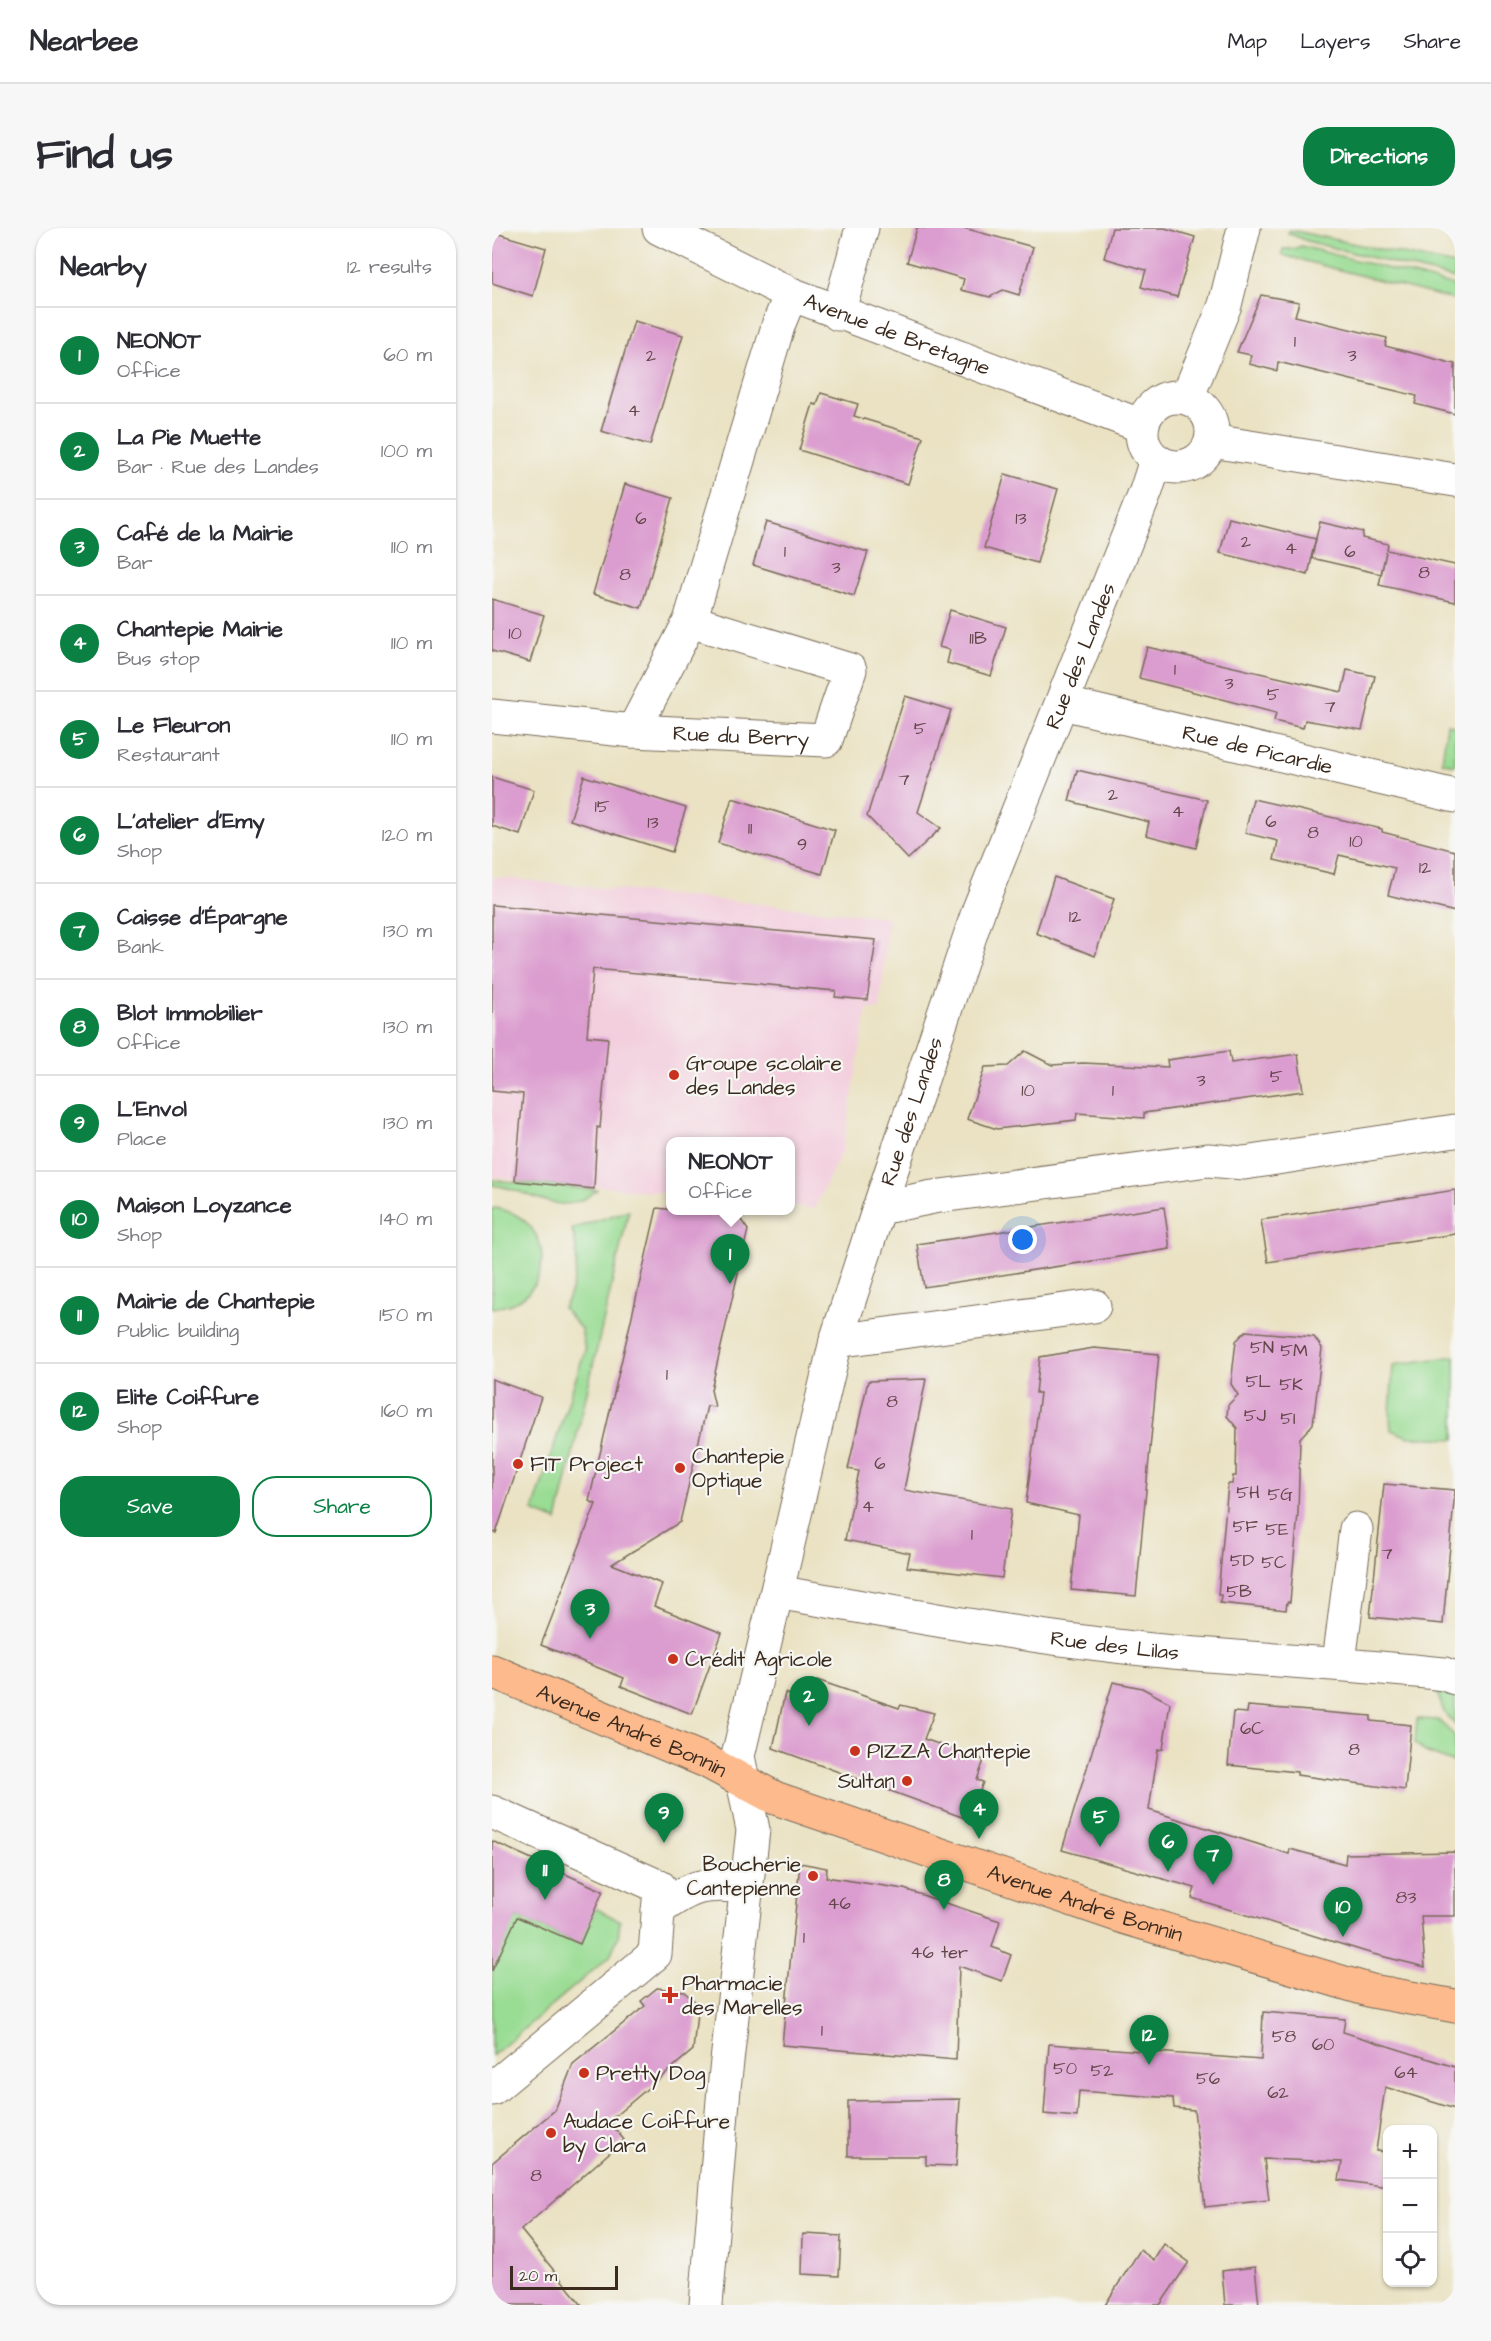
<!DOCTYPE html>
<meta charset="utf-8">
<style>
:root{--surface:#fff;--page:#f7f7f7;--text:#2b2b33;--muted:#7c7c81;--line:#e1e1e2;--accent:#0b8043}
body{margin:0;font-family:"Architects Daughter",sans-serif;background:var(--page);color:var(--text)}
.controls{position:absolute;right:18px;bottom:18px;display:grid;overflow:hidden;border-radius:12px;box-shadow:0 2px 4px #0004}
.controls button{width:54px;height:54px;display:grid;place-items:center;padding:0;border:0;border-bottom:2px solid var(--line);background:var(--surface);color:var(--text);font:30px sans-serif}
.scale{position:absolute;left:18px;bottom:15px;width:108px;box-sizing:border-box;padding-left:6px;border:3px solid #3b2a1e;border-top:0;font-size:16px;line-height:21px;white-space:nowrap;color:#3b2a1e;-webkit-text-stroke:4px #f6f6f2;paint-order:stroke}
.you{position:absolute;left:531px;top:1012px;width:21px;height:21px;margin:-15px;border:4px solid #fff;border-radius:50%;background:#1a73e8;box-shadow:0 0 0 9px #1a73e833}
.badge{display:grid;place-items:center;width:39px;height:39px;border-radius:50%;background:var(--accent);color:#fff;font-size:20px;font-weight:700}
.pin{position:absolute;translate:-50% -50px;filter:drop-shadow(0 2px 3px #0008)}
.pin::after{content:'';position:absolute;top:32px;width:21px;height:18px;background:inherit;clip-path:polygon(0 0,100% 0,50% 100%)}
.popup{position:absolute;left:174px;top:909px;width:129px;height:78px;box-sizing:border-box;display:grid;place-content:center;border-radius:12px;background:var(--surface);filter:drop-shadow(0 2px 4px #0005);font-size:20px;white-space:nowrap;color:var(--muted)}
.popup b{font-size:22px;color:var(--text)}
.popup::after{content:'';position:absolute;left:50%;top:100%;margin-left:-12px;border:12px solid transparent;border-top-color:var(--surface)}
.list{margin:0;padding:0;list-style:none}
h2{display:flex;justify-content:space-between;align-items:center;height:78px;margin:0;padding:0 24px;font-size:26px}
h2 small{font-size:20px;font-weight:400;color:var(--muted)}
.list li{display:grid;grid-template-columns:39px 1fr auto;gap:18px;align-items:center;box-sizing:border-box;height:96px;padding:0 24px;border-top:2px solid var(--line)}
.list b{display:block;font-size:22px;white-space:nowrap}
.list p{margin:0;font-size:20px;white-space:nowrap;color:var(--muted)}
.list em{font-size:20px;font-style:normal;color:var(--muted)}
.actions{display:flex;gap:12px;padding:18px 24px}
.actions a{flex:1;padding:14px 0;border:2px solid var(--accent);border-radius:24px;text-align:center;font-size:21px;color:var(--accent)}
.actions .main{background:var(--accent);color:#fff}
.icon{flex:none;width:33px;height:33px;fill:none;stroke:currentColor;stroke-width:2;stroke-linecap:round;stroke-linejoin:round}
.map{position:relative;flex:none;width:963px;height:2077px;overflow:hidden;border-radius:24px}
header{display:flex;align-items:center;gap:36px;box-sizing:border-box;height:84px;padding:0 30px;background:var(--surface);border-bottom:2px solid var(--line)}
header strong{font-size:28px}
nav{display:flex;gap:33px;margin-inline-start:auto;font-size:21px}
.intro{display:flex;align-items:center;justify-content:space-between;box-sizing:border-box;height:144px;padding:0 36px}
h1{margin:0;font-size:42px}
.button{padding:15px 27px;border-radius:24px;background:var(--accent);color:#fff;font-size:21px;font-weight:700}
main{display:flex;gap:36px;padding:0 36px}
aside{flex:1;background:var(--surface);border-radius:24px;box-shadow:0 2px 4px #0004}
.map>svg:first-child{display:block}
</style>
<header>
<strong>Nearbee</strong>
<nav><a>Map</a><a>Layers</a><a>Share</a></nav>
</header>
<div class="intro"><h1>Find us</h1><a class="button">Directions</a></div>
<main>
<aside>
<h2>Nearby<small>12 results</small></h2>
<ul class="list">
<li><span class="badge">1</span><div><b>NEONOT</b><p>Office</p></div><em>60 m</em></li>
<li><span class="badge">2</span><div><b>La Pie Muette</b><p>Bar · Rue des Landes</p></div><em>100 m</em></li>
<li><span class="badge">3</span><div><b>Café de la Mairie</b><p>Bar</p></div><em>110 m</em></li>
<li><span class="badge">4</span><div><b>Chantepie Mairie</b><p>Bus stop</p></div><em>110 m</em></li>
<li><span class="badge">5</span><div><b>Le Fleuron</b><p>Restaurant</p></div><em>110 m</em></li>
<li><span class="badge">6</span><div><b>L'atelier d'Emy</b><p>Shop</p></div><em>120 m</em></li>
<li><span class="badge">7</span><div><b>Caisse d'Épargne</b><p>Bank</p></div><em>130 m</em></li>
<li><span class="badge">8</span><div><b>Blot Immobilier</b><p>Office</p></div><em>130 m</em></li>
<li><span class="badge">9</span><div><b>L'Envol</b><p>Place</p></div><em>130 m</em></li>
<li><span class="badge">10</span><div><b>Maison Loyzance</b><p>Shop</p></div><em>140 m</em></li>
<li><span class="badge">11</span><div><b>Mairie de Chantepie</b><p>Public building</p></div><em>150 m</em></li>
<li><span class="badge">12</span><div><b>Elite Coiffure</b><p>Shop</p></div><em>160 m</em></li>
</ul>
<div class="actions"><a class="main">Save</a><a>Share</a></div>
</aside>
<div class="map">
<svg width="963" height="2077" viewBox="0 0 963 2077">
<rect width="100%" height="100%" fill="#f6f6f2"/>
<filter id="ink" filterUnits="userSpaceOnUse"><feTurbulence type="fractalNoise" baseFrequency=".0167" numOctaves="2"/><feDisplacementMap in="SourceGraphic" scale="12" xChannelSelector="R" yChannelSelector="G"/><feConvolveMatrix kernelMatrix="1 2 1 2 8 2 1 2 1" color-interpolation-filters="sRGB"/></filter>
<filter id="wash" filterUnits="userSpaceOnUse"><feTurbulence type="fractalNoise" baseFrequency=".008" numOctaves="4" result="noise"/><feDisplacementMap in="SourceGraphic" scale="24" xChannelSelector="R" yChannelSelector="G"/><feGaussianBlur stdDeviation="1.35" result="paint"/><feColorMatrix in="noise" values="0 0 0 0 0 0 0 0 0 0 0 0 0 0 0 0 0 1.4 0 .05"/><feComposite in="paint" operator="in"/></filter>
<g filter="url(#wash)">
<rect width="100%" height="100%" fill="#eae2c3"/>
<!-- built -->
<path fill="#f3cfde" d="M 0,649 L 396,689 L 388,781 L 375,781 L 351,921 L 322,981 L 298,978 L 298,914 L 178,914 L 178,965 L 0,949 Z"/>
<!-- green -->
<g fill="#99dc93" stroke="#6a8358" stroke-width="1.5">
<path d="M 798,2 L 963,37 L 963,51 L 815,13 L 796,5 Z"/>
<path d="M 809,18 L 963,58 L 963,72 L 790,27 L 791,21 L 802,21 Z"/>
<path d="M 955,496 L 963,498 L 963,537 L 950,534 Z"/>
<path d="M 0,952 L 105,962 C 67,995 39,960 0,957 Z"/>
<path d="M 3,980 C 67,990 65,1075 0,1080 L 0,981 Z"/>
<path d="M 137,982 L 65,1293 L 41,1283 L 93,1122 L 89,1101 L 71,1080 C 86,1054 88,1030 80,1001 Z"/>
<path d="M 963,1128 L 963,1211 L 917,1209 L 899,1202 L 898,1187 L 901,1137 Z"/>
<path d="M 944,1461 L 963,1467 L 963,1497 L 952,1484 Z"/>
<path d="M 925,1491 L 946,1492 L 963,1508 L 963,1535 L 933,1524 L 923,1515 Z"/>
<path d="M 103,1680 L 128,1693 L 126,1709 L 118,1728 L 0,1828 L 0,1728 L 25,1689 L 88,1716 Z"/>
</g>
<g id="blocks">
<!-- building -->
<g fill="#db9ccf">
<path d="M 425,0 L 472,0 L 541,19 L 527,67 L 511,62 L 498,69 L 469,62 L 472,51 L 415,34 Z"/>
<path d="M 620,0 L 673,0 L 703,9 L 685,69 L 649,59 L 654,42 L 612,30 Z"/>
<path d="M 0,4 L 54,20 L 41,68 L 0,55 Z"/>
<path d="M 769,67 L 807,74 L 803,88 L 895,110 L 893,118 L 963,136 L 963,186 L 923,176 L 925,168 L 786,134 L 785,143 L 757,136 L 759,127 L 745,124 Z"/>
<path d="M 142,93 L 191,107 L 158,217 L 109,203 Z"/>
<path d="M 329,165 L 366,176 L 362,188 L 431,209 L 416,256 L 307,222 L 321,176 L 325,177 Z"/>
<path d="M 513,246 L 566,261 L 545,335 L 492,320 Z"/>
<path d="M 133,256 L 181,270 L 149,380 L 101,366 Z"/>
<path d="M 737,290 L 824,311 L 816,347 L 728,325 Z"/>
<path d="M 274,294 L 376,324 L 362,368 L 261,337 Z"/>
<path d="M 828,294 L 871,304 L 870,310 L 896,316 L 895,322 L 963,337 L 963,374 L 887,357 L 894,324 L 889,346 L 819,330 Z"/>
<path d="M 0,371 L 52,387 L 38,434 L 0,423 Z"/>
<path d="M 458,382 L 514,399 L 499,448 L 455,435 L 458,422 L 447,419 Z"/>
<path d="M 655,419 L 850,464 L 855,442 L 883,448 L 870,502 L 813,492 L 811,500 L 782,493 L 784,485 L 647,450 Z"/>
<path d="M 413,468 L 459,482 L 426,584 L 449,600 L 416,631 L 375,588 Z"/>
<path d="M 585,542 L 715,572 L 704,620 L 654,607 L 657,594 L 577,573 Z"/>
<path d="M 92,548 L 194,580 L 180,624 L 78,592 Z"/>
<path d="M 0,549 L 42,562 L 28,607 L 0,598 Z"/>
<path d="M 240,570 L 343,602 L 330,646 L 226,615 Z"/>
<path d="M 761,571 L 890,601 L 890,604 L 963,623 L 963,684 L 896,667 L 903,640 L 847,627 L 842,646 L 782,632 L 786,613 L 753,605 Z"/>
<path d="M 562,649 L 622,671 L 603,728 L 544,705 Z"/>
<path d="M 0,677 L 384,712 L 375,772 L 343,769 L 344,763 L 101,741 L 95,808 L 116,810 L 108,900 L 105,899 L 102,961 L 23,953 L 31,866 L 0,863 Z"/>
<path d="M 533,823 L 560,837 L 591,835 L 676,839 L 675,832 L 737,823 L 739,835 L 806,826 L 811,863 L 652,885 L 652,890 L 585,885 L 584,892 L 505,901 L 475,891 L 493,839 L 516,838 Z"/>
<path d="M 963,962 L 963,1006 L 776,1034 L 769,992 Z"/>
<path d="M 672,979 L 678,1021 L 432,1059 L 425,1016 Z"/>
<path d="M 165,980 L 247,989 L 256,1002 L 219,1162 L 223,1179 L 215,1178 L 188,1294 L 120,1336 L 170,1356 L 162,1378 L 230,1405 L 200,1486 L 129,1458 L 132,1450 L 49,1417 L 104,1276 L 97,1273 Z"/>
<path d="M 754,1103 L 822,1109 L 830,1120 L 821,1196 L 808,1210 L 806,1286 L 798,1374 L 795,1374 L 794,1382 L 728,1375 L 729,1367 L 726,1367 L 736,1256 L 740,1256 L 741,1248 L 744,1248 L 745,1200 L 735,1188 L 736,1177 L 746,1167 L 739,1156 L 744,1113 Z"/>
<path d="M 602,1120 L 667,1126 L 644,1368 L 579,1362 L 587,1287 L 534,1275 L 548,1165 L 544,1165 L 548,1129 Z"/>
<path d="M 0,1151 L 49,1169 L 4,1305 L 0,1304 Z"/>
<path d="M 434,1151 L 412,1262 L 519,1281 L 510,1350 L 415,1339 L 418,1325 L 353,1312 L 367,1243 L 356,1241 L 376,1153 Z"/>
<path d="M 892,1256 L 963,1262 L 951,1396 L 878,1389 Z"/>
<path d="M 325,1452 L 407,1480 L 409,1477 L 442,1485 L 432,1511 L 492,1532 L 485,1552 L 491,1554 L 478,1592 L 281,1520 L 293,1465 L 318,1474 Z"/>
<path d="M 621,1454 L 650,1460 L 678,1475 L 671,1521 L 666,1522 L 657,1582 L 797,1626 L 798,1621 L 853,1636 L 854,1626 L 963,1624 L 963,1688 L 929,1688 L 933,1739 L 881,1726 L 700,1670 L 703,1660 L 570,1622 Z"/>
<path d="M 756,1478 L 879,1488 L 879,1493 L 919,1497 L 913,1562 L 805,1547 L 805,1544 L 736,1537 L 741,1484 L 755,1485 Z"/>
<path d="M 0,1613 L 111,1663 L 88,1716 L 25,1689 L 0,1743 Z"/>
<path d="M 308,1635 L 335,1640 L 334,1649 L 412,1661 L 508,1693 L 500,1719 L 519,1727 L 510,1753 L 467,1738 L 464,1832 L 290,1817 Z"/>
<path d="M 165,1760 L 191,1763 L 206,1776 L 201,1822 L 117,1893 L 132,1912 L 29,2002 L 90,2077 L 0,2077 L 0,1935 L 63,1882 L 81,1836 L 153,1778 L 149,1773 Z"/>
<path d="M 771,1784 L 853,1791 L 851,1804 L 963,1839 L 963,1881 L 893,1859 L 884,1923 L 896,1924 L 896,1959 L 847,1952 L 850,1934 L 772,1931 L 777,1972 L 713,1979 L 702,1882 L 682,1880 L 681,1870 L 587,1863 L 585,1889 L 552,1886 L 557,1816 L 769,1832 Z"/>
<path d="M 468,1871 L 464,1938 L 434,1937 L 434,1928 L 356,1928 L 356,1873 Z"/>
<path d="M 311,2006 L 349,2008 L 347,2048 L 310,2046 Z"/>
<path d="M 672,2016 L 697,2034 L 668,2077 L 613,2077 L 648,2022 L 662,2032 Z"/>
<path d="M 763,2039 L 767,2077 L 733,2077 L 730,2043 Z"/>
</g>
</g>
</g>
<g filter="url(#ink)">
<use href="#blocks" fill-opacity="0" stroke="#786a58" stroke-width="1.5"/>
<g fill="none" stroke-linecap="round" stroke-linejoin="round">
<defs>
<g id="minor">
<path id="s1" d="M 167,0 L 299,66 L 650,198"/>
<path d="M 346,86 L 370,0"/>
<circle cx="685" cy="204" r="35"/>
<path d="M 695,170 L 733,77 L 752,0"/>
<path d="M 720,213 L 963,252"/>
<path id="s2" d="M 570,475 L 963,568"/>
<path d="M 0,488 L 141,503 L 198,393 L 287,95 L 299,66"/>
<path id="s3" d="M 141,503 L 334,512 L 358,442 L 198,393"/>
<path d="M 387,980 L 441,969 L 716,932 L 752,935 L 963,903"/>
<path d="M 344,1113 L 602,1078"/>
<path id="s4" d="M 285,1364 C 415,1387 550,1412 681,1424 C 771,1432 862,1436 952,1446 L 963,1450"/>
<path d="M 847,1434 L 864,1301"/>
<path d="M 0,1584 L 168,1659 L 163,1726 L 0,1861"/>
<path d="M 166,1682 C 200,1657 213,1654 255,1659"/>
<path id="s5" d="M 214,2077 L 232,1860 L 261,1602 L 246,1528 L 333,1159 L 344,1113 L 387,980 L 487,681 L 654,263 L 664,232"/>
</g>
<g id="major">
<path id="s6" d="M 0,1443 L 214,1533 L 283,1570 L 634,1690 L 880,1763 L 963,1778"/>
</g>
</defs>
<!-- minor casing -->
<use href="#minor" stroke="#786a58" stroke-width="35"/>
<!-- major casing -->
<use href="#major" stroke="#786a58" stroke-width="35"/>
<!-- minor -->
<use href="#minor" stroke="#fff" stroke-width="33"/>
<!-- major -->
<use href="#major" stroke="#fcba8d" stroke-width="33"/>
</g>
</g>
<!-- markers -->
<g fill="#c8321e" stroke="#f6f6f2" stroke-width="2">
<circle cx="182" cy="847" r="6"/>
<circle cx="26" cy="1236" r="6"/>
<circle cx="188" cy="1240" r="6"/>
<circle cx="181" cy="1431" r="6"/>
<circle cx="363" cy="1523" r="6"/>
<circle cx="415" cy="1553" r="6"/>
<circle cx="321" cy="1648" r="6"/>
<path d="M175 1758h6v6h6v6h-6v6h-6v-6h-6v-6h6z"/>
<circle cx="92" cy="1845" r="6"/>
<circle cx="59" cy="1905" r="6"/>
</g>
<g text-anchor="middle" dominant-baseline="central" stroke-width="4.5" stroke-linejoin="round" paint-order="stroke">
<!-- number labels -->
<g font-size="18" fill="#63464a">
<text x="803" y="113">1</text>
<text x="159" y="127">2</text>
<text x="860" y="127">3</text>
<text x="142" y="182">4</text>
<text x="149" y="290">6</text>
<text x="529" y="290">13</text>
<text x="754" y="313">2</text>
<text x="799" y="320">4</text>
<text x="293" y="323">1</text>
<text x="858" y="323">6</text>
<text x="344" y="339">3</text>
<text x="932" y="344">8</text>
<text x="133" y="346">8</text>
<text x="23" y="405">10</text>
<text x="486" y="410">11B</text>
<text x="683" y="441">1</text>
<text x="737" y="455">3</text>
<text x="781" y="466">5</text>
<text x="838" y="478">7</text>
<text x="428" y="500">5</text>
<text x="412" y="551">7</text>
<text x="621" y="566">2</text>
<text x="110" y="578">15</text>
<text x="686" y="583">4</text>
<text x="779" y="593">6</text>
<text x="161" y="594">13</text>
<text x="258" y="600">11</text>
<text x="821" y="604">8</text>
<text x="864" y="613">10</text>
<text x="310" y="616">9</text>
<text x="933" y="639">12</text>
<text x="583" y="688">12</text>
<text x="784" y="848">5</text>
<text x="709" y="852">3</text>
<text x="536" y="862">10</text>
<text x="621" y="862">1</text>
<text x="770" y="1119">5N</text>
<text x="802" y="1122">5M</text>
<text x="175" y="1146">1</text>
<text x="766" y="1153">5L</text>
<text x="799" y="1156">5K</text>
<text x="400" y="1173">8</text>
<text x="763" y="1187">5J</text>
<text x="796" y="1190">5I</text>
<text x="388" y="1235">6</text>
<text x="756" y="1264">5H</text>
<text x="788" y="1266">5G</text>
<text x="376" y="1278">4</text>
<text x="753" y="1298">5F</text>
<text x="785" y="1301">5E</text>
<text x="480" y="1306">1</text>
<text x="895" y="1325">7</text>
<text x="750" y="1332">5D</text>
<text x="782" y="1334">5C</text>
<text x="747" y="1363">5B</text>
<text x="760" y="1500">6C</text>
<text x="862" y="1521">8</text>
<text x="914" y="1669">83</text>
<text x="347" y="1675">46</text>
<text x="312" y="1709">1</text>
<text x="447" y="1724">46 ter</text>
<text x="330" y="1802">1</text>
<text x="792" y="1808">58</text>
<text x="831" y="1816">60</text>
<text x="573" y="1840">50</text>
<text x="610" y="1842">52</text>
<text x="914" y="1844">64</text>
<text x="716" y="1850">56</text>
<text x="786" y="1864">62</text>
<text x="44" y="1947">8</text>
</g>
<!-- street labels -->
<g font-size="21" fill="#3b2a1e" stroke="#f6f6f2">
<text stroke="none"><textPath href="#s1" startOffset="261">Avenue de Bretagne</textPath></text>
<text stroke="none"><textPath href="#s5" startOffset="1707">Rue des Landes</textPath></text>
<text stroke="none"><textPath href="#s3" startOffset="108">Rue du Berry</textPath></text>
<text stroke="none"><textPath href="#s2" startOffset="201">Rue de Picardie</textPath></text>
<text stroke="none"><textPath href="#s5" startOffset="1221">Rue des Landes</textPath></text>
<text stroke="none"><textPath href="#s4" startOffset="342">Rue des Lilas</textPath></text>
<text stroke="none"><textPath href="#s6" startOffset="152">Avenue André Bonnin</textPath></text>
<text stroke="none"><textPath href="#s6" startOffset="638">Avenue André Bonnin</textPath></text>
</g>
<!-- poi labels -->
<g font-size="21" fill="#3b2a1e" stroke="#f6f6f2" text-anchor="start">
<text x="194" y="835">Groupe scolaire<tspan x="194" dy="24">des Landes</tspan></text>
<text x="200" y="1228">Chantepie<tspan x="200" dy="24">Optique</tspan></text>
<text x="38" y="1236">FIT Project</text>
<text x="193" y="1431">Crédit Agricole</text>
<text x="375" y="1523">PIZZA Chantepie</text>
<text x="403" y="1553" text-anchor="end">Sultan</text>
<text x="309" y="1636" text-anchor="end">Boucherie<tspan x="309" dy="24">Cantepienne</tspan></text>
<text x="190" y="1755">Pharmacie<tspan x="190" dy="24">des Marelles</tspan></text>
<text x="104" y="1845">Pretty Dog</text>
<text x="71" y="1893">Audace Coiffure<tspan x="71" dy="24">by Clara</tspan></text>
</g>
</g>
</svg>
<div class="controls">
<button>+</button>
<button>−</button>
<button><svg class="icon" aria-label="locate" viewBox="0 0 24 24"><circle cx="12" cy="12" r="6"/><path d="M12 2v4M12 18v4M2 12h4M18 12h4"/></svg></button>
</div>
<div class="scale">20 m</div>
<div class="you"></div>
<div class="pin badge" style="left:238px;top:1056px">1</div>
<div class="popup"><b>NEONOT</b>Office</div>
<div class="pin badge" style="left:317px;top:1498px">2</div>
<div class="pin badge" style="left:98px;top:1411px">3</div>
<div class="pin badge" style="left:487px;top:1611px">4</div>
<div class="pin badge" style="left:608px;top:1619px">5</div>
<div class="pin badge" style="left:676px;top:1644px">6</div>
<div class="pin badge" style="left:721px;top:1657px">7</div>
<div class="pin badge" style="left:452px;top:1682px">8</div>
<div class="pin badge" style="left:172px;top:1615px">9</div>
<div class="pin badge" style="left:851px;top:1709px">10</div>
<div class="pin badge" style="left:53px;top:1672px">11</div>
<div class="pin badge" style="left:657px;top:1837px">12</div>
</div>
</main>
